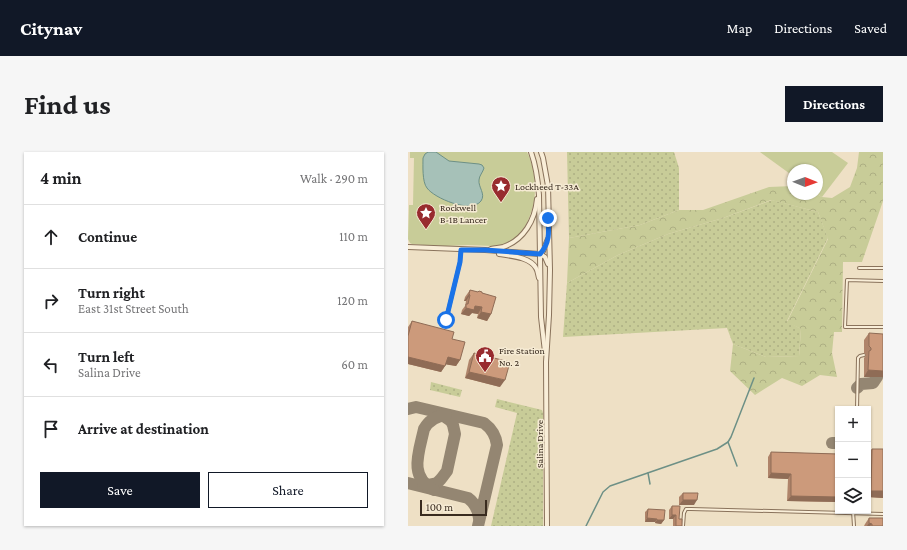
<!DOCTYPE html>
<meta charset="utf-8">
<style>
:root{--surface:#fff;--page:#f6f6f6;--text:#202124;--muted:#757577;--line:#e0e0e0;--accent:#111827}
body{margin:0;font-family:"Crimson Pro",serif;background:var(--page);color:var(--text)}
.controls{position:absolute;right:12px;bottom:12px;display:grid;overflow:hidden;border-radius:0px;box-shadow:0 1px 3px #0004}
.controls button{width:36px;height:36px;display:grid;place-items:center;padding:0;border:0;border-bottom:1px solid var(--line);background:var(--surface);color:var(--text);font:20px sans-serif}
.compass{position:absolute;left:379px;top:12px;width:36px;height:36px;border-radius:50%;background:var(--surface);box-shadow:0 1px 3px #0004;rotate:91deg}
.scale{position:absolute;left:12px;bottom:10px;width:67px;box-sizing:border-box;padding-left:4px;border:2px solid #392b1f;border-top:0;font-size:11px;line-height:14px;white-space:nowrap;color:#392b1f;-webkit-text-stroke:3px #f6ebd4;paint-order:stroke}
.stop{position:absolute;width:12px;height:12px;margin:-9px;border:3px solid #1a73e8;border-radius:50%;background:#fff}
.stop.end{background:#1a73e8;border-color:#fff;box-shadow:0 1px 4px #0008}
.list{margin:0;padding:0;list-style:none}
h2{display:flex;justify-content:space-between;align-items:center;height:52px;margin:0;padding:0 16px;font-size:17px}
h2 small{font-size:13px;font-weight:400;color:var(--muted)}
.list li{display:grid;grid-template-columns:26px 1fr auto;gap:12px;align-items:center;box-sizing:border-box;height:64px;padding:0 16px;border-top:1px solid var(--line)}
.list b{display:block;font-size:15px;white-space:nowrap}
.list p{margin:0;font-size:13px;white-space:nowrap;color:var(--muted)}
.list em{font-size:13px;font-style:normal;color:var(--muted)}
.actions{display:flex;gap:8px;padding:12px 16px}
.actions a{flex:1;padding:9px 0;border:1px solid var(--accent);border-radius:0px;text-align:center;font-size:14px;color:var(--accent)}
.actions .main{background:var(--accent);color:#fff}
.icon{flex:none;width:22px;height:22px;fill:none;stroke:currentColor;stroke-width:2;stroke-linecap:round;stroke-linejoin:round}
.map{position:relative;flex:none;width:475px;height:374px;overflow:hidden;border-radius:0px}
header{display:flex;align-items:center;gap:24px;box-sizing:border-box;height:56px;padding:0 20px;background:var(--accent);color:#fff}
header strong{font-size:19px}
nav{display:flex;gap:22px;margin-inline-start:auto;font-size:14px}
.intro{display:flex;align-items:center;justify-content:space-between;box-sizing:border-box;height:96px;padding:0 24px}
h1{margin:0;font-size:28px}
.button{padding:10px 18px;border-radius:0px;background:var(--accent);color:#fff;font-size:14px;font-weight:700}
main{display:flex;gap:24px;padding:0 24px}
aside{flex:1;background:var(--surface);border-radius:0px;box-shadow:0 1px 3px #0004}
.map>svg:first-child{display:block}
</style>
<header>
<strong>Citynav</strong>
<nav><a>Map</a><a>Directions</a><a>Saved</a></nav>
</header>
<div class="intro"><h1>Find us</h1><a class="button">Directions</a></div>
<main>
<aside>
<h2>4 min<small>Walk · 290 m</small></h2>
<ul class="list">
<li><svg class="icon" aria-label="ahead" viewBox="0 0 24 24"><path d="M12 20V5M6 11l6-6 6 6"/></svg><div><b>Continue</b></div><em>110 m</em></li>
<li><svg class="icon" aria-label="right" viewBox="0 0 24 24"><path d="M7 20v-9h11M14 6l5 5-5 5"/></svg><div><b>Turn right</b><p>East 31st Street South</p></div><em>120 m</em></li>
<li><svg class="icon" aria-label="left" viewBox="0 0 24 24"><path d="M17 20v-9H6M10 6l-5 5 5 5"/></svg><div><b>Turn left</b><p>Salina Drive</p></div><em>60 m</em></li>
<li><svg class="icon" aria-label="arrive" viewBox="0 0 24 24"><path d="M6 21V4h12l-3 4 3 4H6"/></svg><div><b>Arrive at destination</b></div></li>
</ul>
<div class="actions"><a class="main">Save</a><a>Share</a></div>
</aside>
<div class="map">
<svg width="475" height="374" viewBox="0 0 475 374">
<defs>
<pattern id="grass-dots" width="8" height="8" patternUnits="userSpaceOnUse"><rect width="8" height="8" fill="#c8cc98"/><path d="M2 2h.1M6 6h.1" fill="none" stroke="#adaf83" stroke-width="1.8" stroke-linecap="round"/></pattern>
<pattern id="forest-crowns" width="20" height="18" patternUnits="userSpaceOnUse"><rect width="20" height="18" fill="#c8cc98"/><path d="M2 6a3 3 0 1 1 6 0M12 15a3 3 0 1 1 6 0" fill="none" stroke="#adaf83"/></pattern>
</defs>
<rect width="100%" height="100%" fill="#eee0c5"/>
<!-- grass -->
<g fill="url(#grass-dots)">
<path d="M 159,0 L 266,0 L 271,16 L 271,58 L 232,73 L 161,86 Z"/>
<path d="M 364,48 L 410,60 L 420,86 L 379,169 L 393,177 L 391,204 L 358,205 L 325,192 L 319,176 L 155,185 L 159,131 L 210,103 L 260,82 L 315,66 Z"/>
<path d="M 23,230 L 54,238 L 52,245 L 22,238 Z"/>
<path d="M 89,247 L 134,258 L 135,261 L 135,374 L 83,374 L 109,261 L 87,255 Z"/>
</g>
<!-- forest -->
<path fill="url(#forest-crowns)" d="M 451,0 L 475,0 L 475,49 L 454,110 L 435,110 L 434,180 L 426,180 L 424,201 L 429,225 L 412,223 L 394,234 L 374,226 L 347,243 L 322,219 L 325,192 L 358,205 L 391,204 L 393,177 L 379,170 L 420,87 L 410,60 L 363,48 L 315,66 L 260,82 L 210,103 L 159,131 L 161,86 L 232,73 L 271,58 L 295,58 L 361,35 L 385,34 L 385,42 L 409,42 L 414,45 L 424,46 L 442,35 L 449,16 Z"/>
<!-- park -->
<g fill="#c8cc98">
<path d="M 2,0 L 119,0 C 127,16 129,37 125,54 C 119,76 109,93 84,94 C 76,94 68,93 60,93 C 53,93 45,94 38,94 C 27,94 16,93 4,92 L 2,91 L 0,87 L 1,53 L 5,53 L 6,6 L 2,6 Z"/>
<path d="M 352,0 L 424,0 L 440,11 L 414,45 L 409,42 L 409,18 L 385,18 L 385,24 Z"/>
</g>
<!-- water -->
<path fill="#a6c1b8" stroke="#6d9086" d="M 20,0 L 28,0 L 41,9 L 71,12 L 74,13 L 76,16 C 75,20 71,24 71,28 C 70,35 78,42 73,49 C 63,62 26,46 19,36 C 14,30 15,13 15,6 L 17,2 Z"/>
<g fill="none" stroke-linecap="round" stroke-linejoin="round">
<!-- stream -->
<g stroke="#6d9086" stroke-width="1.5">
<path d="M 320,290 L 329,314"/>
<path d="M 240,321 L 242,332"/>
<path d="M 178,374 L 195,340 L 202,334 L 309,297 L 320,290 L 323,285 L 346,226"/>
</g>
<!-- taxiway -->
<g stroke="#948672" stroke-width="12">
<path d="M 449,236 L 453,232 L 465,231 L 469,225"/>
<path d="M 0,257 L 8,255 L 76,271 C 84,277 88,284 89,293 L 70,374"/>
<path d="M 424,291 L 430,291"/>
<path d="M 0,331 L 60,346 C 67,351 70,357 71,366"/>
<path d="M 15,334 L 29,331 L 33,327 L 39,319 L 47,282 L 45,273 L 43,269 L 33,262"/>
<path d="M 26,338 C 0,325 11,300 16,277 C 21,268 28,264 38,263"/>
</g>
<defs>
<g id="lane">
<path d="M 451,116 L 475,116"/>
<path d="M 475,129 L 439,128 L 437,175 L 475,175"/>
<path d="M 38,168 L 52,110 L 53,98"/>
<path d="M 449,257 L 450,206 L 452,204 L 456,203"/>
<path d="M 445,359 L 446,374"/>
<path d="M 275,374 L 276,361 L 278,357 L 283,357 L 475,362"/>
</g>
<g id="street">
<path d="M 123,0 C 128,14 130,29 131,43 L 133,165 L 137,200"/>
<path d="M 133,0 L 135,6 L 140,34 L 142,118 L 141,163 L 138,210 L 139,374"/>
<path d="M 0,95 L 77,98 L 132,102 L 137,105 L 140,112"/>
<path d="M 83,97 C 87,96 91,96 95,95 C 116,88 127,68 129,47"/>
<path d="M 91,102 C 103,104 122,105 128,116 C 130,119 130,123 131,126"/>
<path d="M 133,102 L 135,99 L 140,87"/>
</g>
</defs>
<!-- lane casing -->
<use href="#lane" stroke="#89725b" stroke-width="4"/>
<!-- street casing -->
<use href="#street" stroke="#89725b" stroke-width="6"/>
<!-- lane -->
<use href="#lane" stroke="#f9eed8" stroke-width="2"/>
<!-- street -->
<use href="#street" stroke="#f9eed8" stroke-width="4"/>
</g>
<!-- wall -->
<g fill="#af846a">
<path d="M 62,138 L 74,141 L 83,162 L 79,169 L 69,166 L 70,162 L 64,161 L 61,164 L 53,162 L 54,158 L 57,154 L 58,149 L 56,149 L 57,145 Z"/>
<path d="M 4,169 L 44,187 L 52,208 L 48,214 L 38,212 L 37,214 L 33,220 L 0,212 L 0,175 Z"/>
<path d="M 461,181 L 475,225 L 456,225 L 456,206 L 458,203 L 456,201 L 456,188 Z"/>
<path d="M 66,201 L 92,235 L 57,226 L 61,208 Z"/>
<path d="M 464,297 L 475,346 L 460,345 L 460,302 Z"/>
<path d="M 363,300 L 430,302 L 430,350 L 379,349 L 380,327 L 360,326 L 360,305 Z"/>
<path d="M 275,341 L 286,353 L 271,353 L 271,345 Z"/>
<path d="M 264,354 L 271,367 L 274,374 L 265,374 L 265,367 L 261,367 L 261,358 Z"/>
<path d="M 240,357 L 256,368 L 253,372 L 247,371 L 247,370 L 237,370 L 237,360 Z"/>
<path d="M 461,366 L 475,374 L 456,374 L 457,372 Z"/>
</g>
<!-- shaded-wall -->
<g fill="#8f6c56">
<path d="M 61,142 L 62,143 L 58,149 L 56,149 Z"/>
<path d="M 67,154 L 74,155 L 70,162 L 64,161 L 61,164 L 53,162 L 58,156 Z"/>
<path d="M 73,160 L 83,162 L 79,169 L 69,166 Z"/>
<path d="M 0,205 L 37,214 L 33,220 L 0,212 Z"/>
<path d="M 40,205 L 52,208 L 48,214 L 35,212 Z"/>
<path d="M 460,218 L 475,219 L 475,225 L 456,225 Z"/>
<path d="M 61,220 L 97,228 L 92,235 L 57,226 Z"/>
<path d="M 363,321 L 383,322 L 380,327 L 360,326 Z"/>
<path d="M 463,339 L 475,339 L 475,346 L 460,345 L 460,342 Z"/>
<path d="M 383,344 L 430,345 L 430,350 L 379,349 Z"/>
<path d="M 275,348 L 289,348 L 286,353 L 271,353 Z"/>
<path d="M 264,363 L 268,363 L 265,367 L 261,367 Z"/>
<path d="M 239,366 L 249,367 L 247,370 L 237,370 Z"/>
<path d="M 249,368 L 256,368 L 253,372 L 247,371 Z"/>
<path d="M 461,371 L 464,372 L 462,374 L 459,374 Z"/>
</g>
<!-- building -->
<g fill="#cc9a7b" stroke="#8f6c56">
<path d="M 62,138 L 70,140 L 71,139 L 74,140 L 74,141 L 88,145 L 83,162 L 73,160 L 74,155 L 67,154 L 66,158 L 58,156 L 58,152 L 60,152 L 62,143 L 61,142 Z"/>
<path d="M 4,169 L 46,180 L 44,187 L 57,190 L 52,208 L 40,205 L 37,214 L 0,205 L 0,184 Z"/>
<path d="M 461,181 L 475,182 L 475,219 L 460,218 L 461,199 L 463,198 L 463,196 L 461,194 Z"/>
<path d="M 66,201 L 102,210 L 97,228 L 61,220 Z"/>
<path d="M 464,297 L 475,297 L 475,339 L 463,339 Z"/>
<path d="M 363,300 L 430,302 L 430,345 L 383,344 L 383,322 L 363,321 Z"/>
<path d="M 275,341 L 290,341 L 289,348 L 275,348 Z"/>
<path d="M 264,354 L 272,354 L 271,367 L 274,367 L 274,374 L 268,374 L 268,363 L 264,363 Z"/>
<path d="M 240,357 L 257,358 L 256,368 L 249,368 L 249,367 L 239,366 Z"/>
<path d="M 461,366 L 475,366 L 475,374 L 464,374 L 464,372 L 461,371 Z"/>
</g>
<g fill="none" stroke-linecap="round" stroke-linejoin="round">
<!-- route -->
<path stroke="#1a73e8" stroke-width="5" d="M 38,168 L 52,110 L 53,98 L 77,98 L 132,102 C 142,91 141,80 140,66"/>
</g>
<!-- icons -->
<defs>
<symbol id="sight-pin" viewBox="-11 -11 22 30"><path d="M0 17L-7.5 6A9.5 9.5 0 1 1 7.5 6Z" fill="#982b2f" stroke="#f6ebd4"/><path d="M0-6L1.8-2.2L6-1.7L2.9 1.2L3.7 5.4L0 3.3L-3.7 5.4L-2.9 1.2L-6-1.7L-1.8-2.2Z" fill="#fff"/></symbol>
<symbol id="civic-pin" viewBox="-11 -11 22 30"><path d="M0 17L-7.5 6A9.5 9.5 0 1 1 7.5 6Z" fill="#982b2f" stroke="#f6ebd4"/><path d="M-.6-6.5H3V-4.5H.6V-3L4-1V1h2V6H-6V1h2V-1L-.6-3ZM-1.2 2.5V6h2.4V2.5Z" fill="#fff"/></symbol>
</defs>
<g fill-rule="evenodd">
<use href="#sight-pin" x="82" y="23" width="22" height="30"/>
<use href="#sight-pin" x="7" y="50" width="22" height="30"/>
<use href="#civic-pin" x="66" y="193" width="22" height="30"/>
</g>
<g text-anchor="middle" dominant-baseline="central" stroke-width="3" stroke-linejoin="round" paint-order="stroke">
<!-- poi labels -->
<g font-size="10" fill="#392b1f" stroke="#f6ebd4" text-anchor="start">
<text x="107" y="34">Lockheed T-33A</text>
<text x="32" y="55">Rockwell<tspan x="32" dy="12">B-1B Lancer</tspan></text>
<text x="91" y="198">Fire Station<tspan x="91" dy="12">No. 2</tspan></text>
</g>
<!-- street labels -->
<g font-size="10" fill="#392b1f" stroke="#f6ebd4">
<text transform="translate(131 292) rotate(-90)">Salina Drive</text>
</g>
</g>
</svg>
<div class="controls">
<button>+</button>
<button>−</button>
<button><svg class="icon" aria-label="layers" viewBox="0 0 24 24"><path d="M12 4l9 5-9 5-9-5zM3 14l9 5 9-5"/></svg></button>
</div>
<svg class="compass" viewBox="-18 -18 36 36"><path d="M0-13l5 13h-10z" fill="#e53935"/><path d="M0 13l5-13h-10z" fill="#757577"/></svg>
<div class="scale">100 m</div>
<div class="stop" style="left:38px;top:168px"></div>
<div class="stop end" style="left:140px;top:66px"></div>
</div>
</main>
